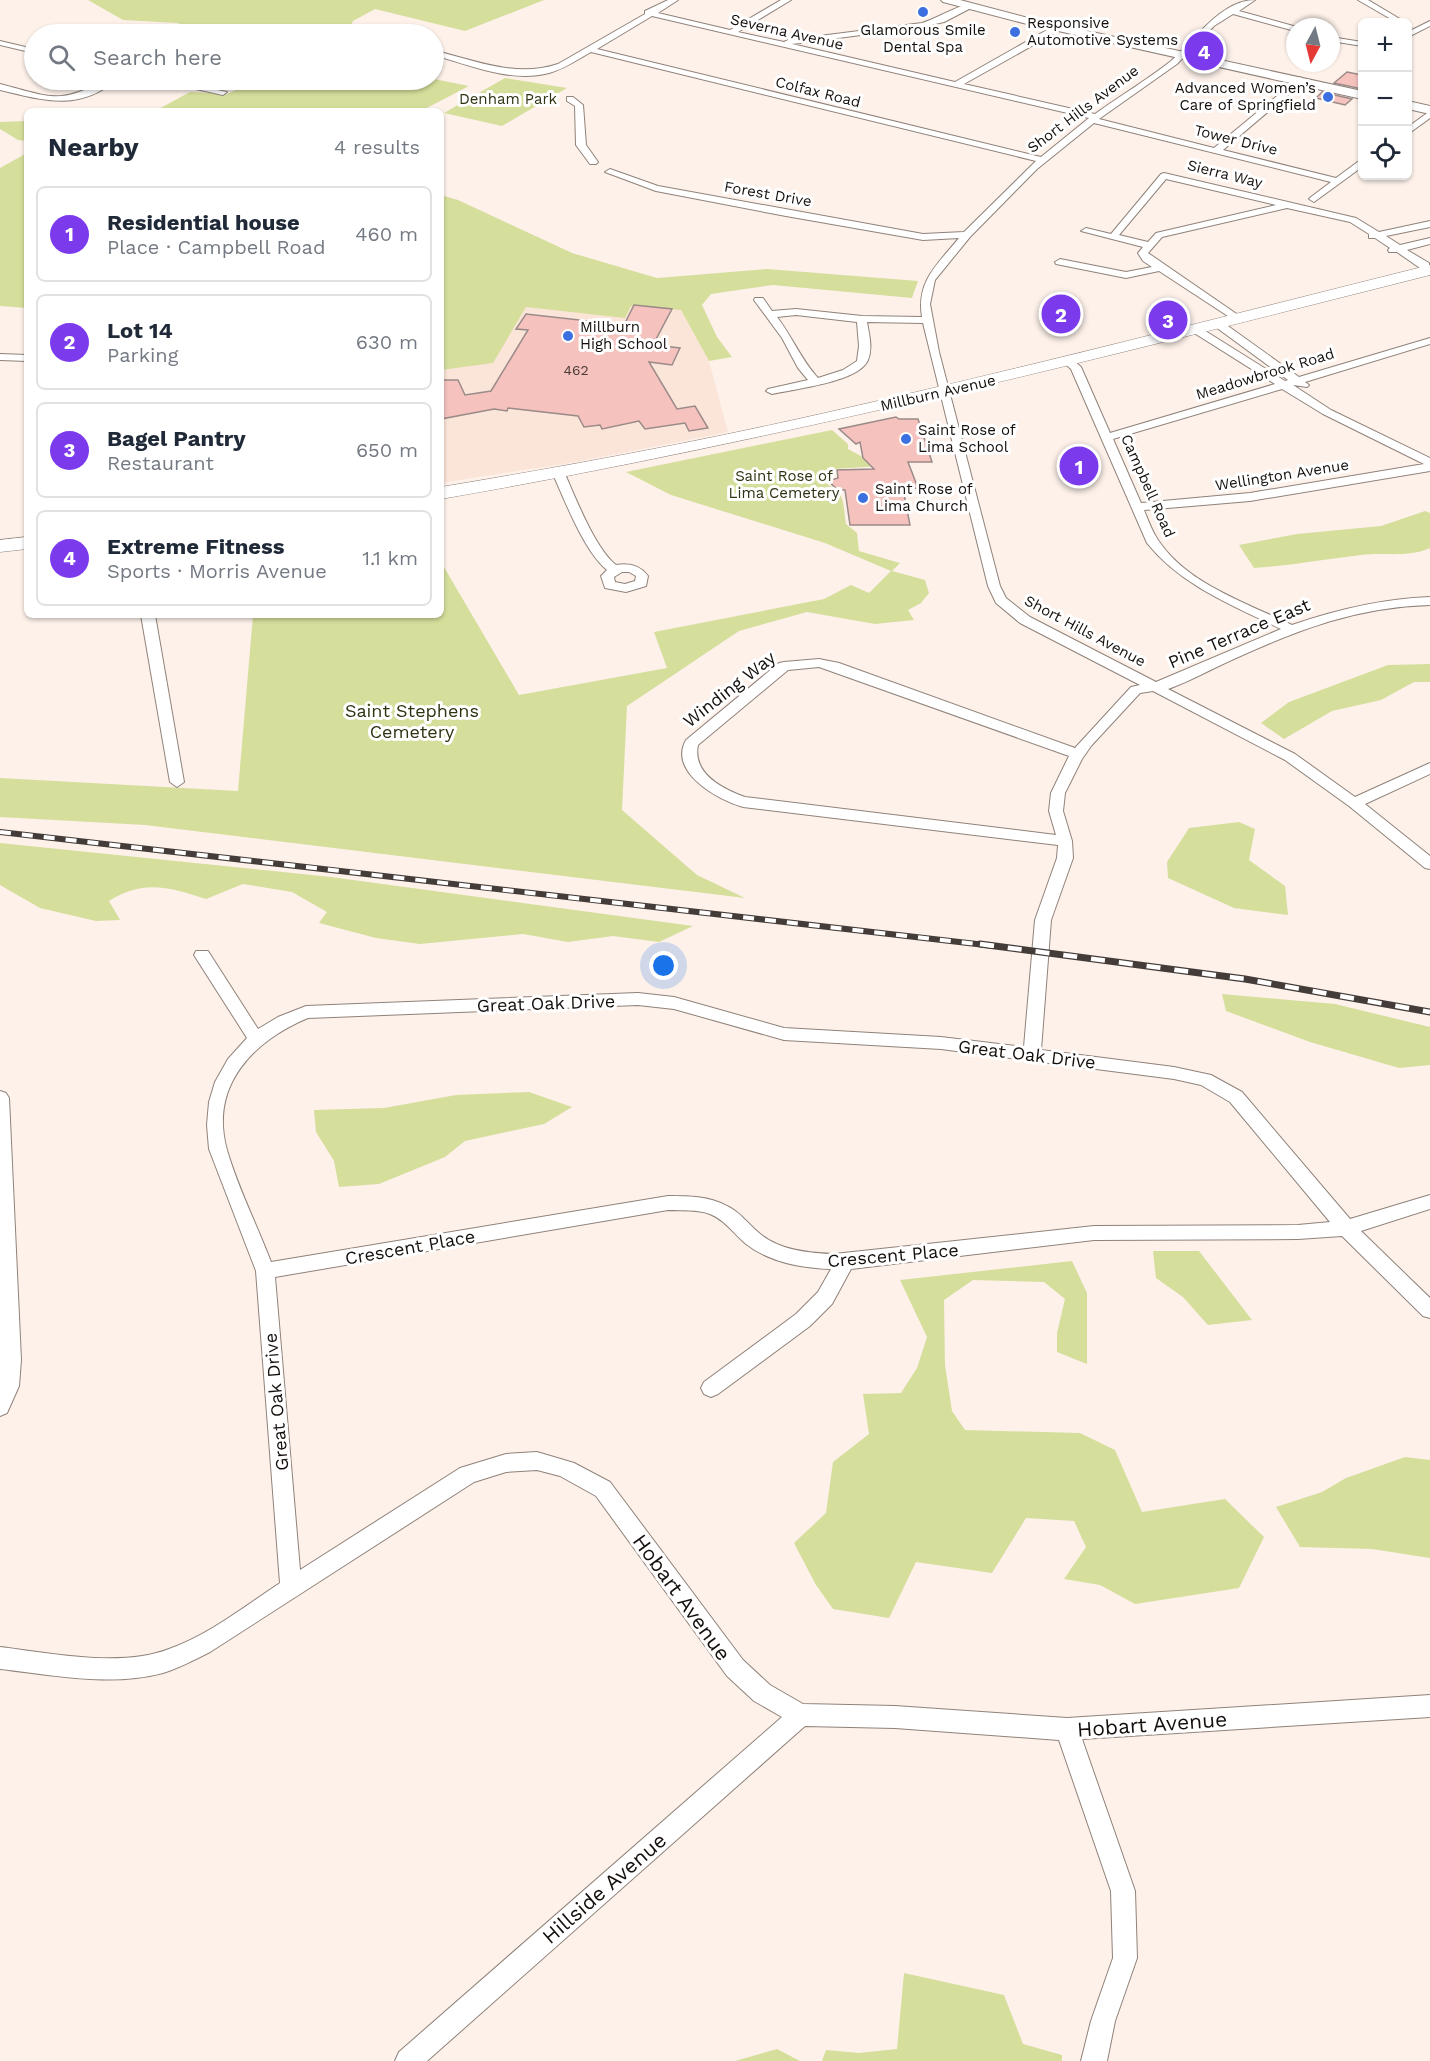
<!DOCTYPE html>
<meta charset="utf-8">
<style>
:root{--surface:#fff;--page:#f2f2f3;--text:#1f2937;--muted:#747a83;--line:#e0e1e3;--accent:#7c3aed}
body{margin:0;font-family:"Work Sans",sans-serif;background:var(--page);color:var(--text)}
.controls{position:absolute;right:18px;top:18px;display:grid;overflow:hidden;border-radius:9px;box-shadow:0 2px 4px #0004}
.controls button{width:54px;height:54px;display:grid;place-items:center;padding:0;border:0;border-bottom:2px solid var(--line);background:var(--surface);color:var(--text);font:30px sans-serif}
.compass{position:absolute;left:1286px;top:18px;width:54px;height:54px;border-radius:50%;background:var(--surface);box-shadow:0 2px 4px #0004;rotate:187deg}
.you{position:absolute;left:664px;top:966px;width:21px;height:21px;margin:-15px;border:4px solid #fff;border-radius:50%;background:#1a73e8;box-shadow:0 0 0 9px #1a73e833}
.badge{display:grid;place-items:center;width:39px;height:39px;border-radius:50%;background:var(--accent);color:#fff;font-size:20px;font-weight:700}
.pin{position:absolute;translate:-50% -50%;border:3px solid #fff;box-shadow:0 2px 6px #0006}
.list{margin:0;padding:0;list-style:none}
h2{display:flex;justify-content:space-between;align-items:center;height:78px;margin:0;padding:0 24px;font-size:26px}
h2 small{font-size:20px;font-weight:400;color:var(--muted)}
.list li{display:grid;grid-template-columns:39px 1fr auto;gap:18px;align-items:center;box-sizing:border-box;height:96px;margin:0 12px 12px;padding:0 12px;border:2px solid var(--line);border-radius:9px}
.list b{display:block;font-size:22px;white-space:nowrap}
.list p{margin:0;font-size:20px;white-space:nowrap;color:var(--muted)}
.list em{font-size:20px;font-style:normal;color:var(--muted)}
.icon{flex:none;width:33px;height:33px;fill:none;stroke:currentColor;stroke-width:2;stroke-linecap:round;stroke-linejoin:round}
.map{position:relative;flex:none;width:1430px;height:2061px;overflow:hidden}
.search{position:absolute;background:var(--surface);box-shadow:0 2px 4px #0004;left:24px;top:24px;width:420px;height:66px;display:flex;align-items:center;gap:15px;box-sizing:border-box;padding:0 21px;border-radius:33px;color:var(--muted);font-size:22px}
.panel{position:absolute;background:var(--surface);box-shadow:0 2px 4px #0004;left:24px;top:108px;width:420px;height:510px;border-radius:9px}
.map>svg:first-child{display:block}
</style>
<div class="map">
<svg width="1430" height="2061" viewBox="0 0 1430 2061">
<rect width="100%" height="100%" fill="#fdf1ea"/>
<!-- built -->
<path fill="#fbe5d8" d="M 441,204 L 681,310 L 709,361 L 728,432 L 576,462 L 441,483 Z"/>
<!-- green -->
<g fill="#d6de9c">
<path d="M 88,0 L 544,0 L 465,31 L 375,9 L 353,21 L 347,34 L 212,34 L 214,33 L 177,23 L 123,20 Z"/>
<path d="M 505,78 L 567,88 L 502,126 L 444,113 Z"/>
<path d="M 434,79 L 469,86 L 421,111 L 155,111 L 190,92 L 227,94 L 257,80 Z"/>
<path d="M 27,121 L 27,141 L 18,140 L 0,129 L 0,122 Z"/>
<path d="M 27,153 L 27,308 L 0,306 L 0,168 Z"/>
<path d="M 441,195 L 458,200 L 572,253 L 657,278 L 767,269 L 918,281 L 912,298 L 773,285 L 711,294 L 702,305 L 717,337 L 732,357 L 709,361 L 681,310 L 631,306 L 625,318 L 526,307 L 493,363 L 441,370 Z"/>
<path d="M 832,430 L 848,444 L 848,449 C 859,455 868,460 879,466 L 835,469 L 836,476 L 830,478 L 828,485 C 846,492 843,507 846,524 L 857,533 L 859,551 L 900,563 L 892,571 L 925,580 L 929,593 L 921,603 L 908,610 L 914,620 L 875,624 L 807,612 L 739,631 L 627,706 L 622,810 L 697,875 L 745,898 L 145,825 L 0,817 L 0,778 L 238,791 L 253,615 L 441,615 L 441,562 L 519,695 L 667,668 L 654,632 L 824,599 L 851,585 L 869,593 L 891,571 L 825,543 L 671,495 L 626,472 Z"/>
<path d="M 1425,511 L 1430,513 L 1430,548 C 1409,558 1384,552 1361,555 C 1325,559 1290,566 1254,568 L 1239,545 L 1297,534 L 1381,526 Z"/>
<path d="M 1430,664 L 1430,682 L 1414,682 L 1381,700 L 1332,711 L 1284,739 L 1261,723 L 1289,702 L 1388,665 Z"/>
<path d="M 1239,822 L 1255,829 L 1249,860 L 1285,886 L 1288,915 L 1234,908 L 1168,878 L 1167,862 L 1189,828 Z"/>
<path d="M 0,843 L 331,877 L 693,926 L 659,942 L 613,936 L 568,942 L 523,934 L 420,944 L 376,938 L 319,923 L 327,912 L 292,892 L 243,884 L 206,899 C 170,887 143,879 109,901 L 120,920 L 96,921 L 40,908 L 0,885 Z"/>
<path d="M 1222,994 L 1335,1004 L 1430,1027 L 1430,1065 L 1399,1068 L 1310,1042 L 1226,1011 Z"/>
<path d="M 529,1092 L 572,1107 L 544,1124 L 465,1141 L 445,1157 L 379,1184 L 339,1187 L 334,1161 L 316,1132 L 314,1110 L 384,1108 L 456,1095 Z"/>
<path d="M 1153,1251 L 1199,1251 L 1252,1320 L 1208,1325 L 1183,1297 L 1156,1278 Z"/>
<path d="M 1072,1261 L 1087,1293 L 1087,1364 L 1057,1352 L 1057,1333 L 1065,1299 L 1044,1282 L 973,1280 L 944,1300 L 945,1365 L 952,1411 L 965,1430 L 1080,1433 L 1115,1450 L 1142,1512 L 1225,1499 L 1264,1537 L 1239,1588 L 1135,1604 L 1100,1585 L 1064,1579 L 1086,1547 L 1074,1521 L 1026,1518 L 992,1573 L 916,1562 L 889,1618 L 833,1609 L 816,1585 L 794,1543 L 826,1513 L 833,1462 L 869,1434 L 863,1394 L 901,1393 L 917,1368 L 927,1337 L 900,1280 Z"/>
<path d="M 1405,1457 L 1430,1460 L 1430,1558 L 1372,1549 L 1300,1547 L 1276,1507 L 1322,1492 L 1346,1478 Z"/>
<path d="M 904,1973 L 1004,1995 L 1023,2044 L 1062,2055 L 1062,2061 L 822,2061 L 826,2050 L 859,2053 L 897,2049 Z"/>
<path d="M 777,2049 L 800,2061 L 735,2061 Z"/>
</g>
<!-- building -->
<g fill="#f5c2be" stroke="#9a8a88" stroke-width="1.5">
<path d="M 1347,72 L 1362,75 L 1362,89 L 1334,83 Z"/>
<path d="M 1322,92 L 1352,99 L 1345,105 L 1316,98 Z"/>
<path d="M 634,305 L 672,309 L 653,345 L 680,348 L 672,365 L 649,362 L 677,409 L 695,406 L 708,428 L 689,431 L 685,423 L 645,429 L 639,421 L 602,429 L 600,425 L 584,427 L 578,416 L 508,408 L 507,411 L 494,409 L 441,419 L 441,380 L 458,380 L 465,395 L 491,391 L 528,330 L 516,329 L 526,314 L 624,325 Z"/>
<path d="M 896,417 L 899,419 L 918,419 L 932,462 L 908,462 L 918,488 L 903,489 L 910,525 L 850,525 L 845,490 L 838,490 L 828,481 L 838,478 L 837,470 L 874,469 L 863,458 L 860,442 L 856,444 L 839,429 Z"/>
</g>
<g fill="none" stroke-linecap="round" stroke-linejoin="round">
<defs>
<g id="street">
<path d="M 668,0 L 678,0 L 658,13 L 730,30 L 781,0 L 791,0 L 738,32 L 784,42 L 788,40 L 922,23 C 936,19 960,4 971,4 L 971,8 L 944,22 L 922,27 L 792,44 L 955,82 L 1054,26 L 1060,26 L 1060,30 L 964,84 L 1095,114 C 1120,96 1147,80 1171,61 C 1194,41 1221,0 1255,0 L 1239,11 L 1297,27 L 1295,31 L 1233,14 L 1214,26 L 1177,64 L 1099,119 L 1214,148 L 1300,77 L 1304,80 L 1303,82 L 1223,150 L 1336,178 L 1359,161 L 1362,160 L 1362,167 L 1314,202 L 1309,199 L 1311,197 L 1331,182 L 1094,123 L 1037,169 L 970,237 L 935,280 L 930,304 L 939,352 L 1000,586 L 1006,598 L 1030,617 L 1156,682 L 1281,629 C 1232,605 1182,586 1147,543 L 1071,369 L 1064,363 L 1064,359 L 1072,359 L 1081,367 L 1110,433 L 1275,384 L 1191,331 L 1191,327 L 1199,327 L 1285,381 L 1288,380 L 1213,325 L 1213,321 L 1221,321 L 1299,377 L 1430,338 L 1430,344 L 1305,382 L 1309,385 L 1307,387 L 1293,385 L 1331,410 L 1430,458 L 1430,471 L 1250,501 L 1144,510 C 1148,520 1152,531 1158,540 C 1187,584 1247,603 1292,625 C 1338,609 1382,599 1430,597 L 1430,605 C 1358,607 1300,629 1236,658 C 1213,668 1191,681 1168,689 L 1295,754 L 1355,797 L 1430,763 L 1430,774 L 1365,804 L 1430,856 L 1430,869 L 1425,868 L 1349,806 L 1285,760 L 1153,691 L 1140,693 L 1091,746 L 1082,759 L 1065,793 L 1063,811 L 1072,841 L 1073,858 L 1051,920 L 1041,1050 L 1174,1067 L 1211,1075 L 1242,1092 L 1350,1219 L 1430,1195 L 1430,1209 L 1361,1231 L 1430,1298 L 1430,1318 L 1423,1316 L 1342,1236 L 1298,1239 L 1094,1240 L 851,1269 L 832,1304 L 810,1326 L 718,1394 L 711,1397 L 704,1394 L 701,1388 L 704,1382 L 796,1314 L 818,1292 L 831,1269 C 803,1268 769,1262 746,1244 C 734,1234 725,1220 710,1214 C 697,1209 682,1211 668,1210 L 275,1277 L 300,1570 L 460,1468 L 506,1454 L 537,1452 L 574,1463 L 610,1482 L 743,1660 L 770,1685 L 803,1704 L 895,1706 L 1067,1718 L 1430,1695 L 1430,1717 L 1082,1739 L 1135,1891 L 1137,1958 L 1115,2021 L 1107,2061 L 1081,2061 L 1091,2021 L 1113,1958 L 1111,1891 L 1059,1740 L 895,1728 L 805,1726 L 427,2061 L 395,2061 L 399,2052 L 782,1717 L 754,1701 L 727,1676 L 596,1496 L 560,1476 L 537,1470 L 506,1472 L 474,1482 L 210,1652 C 194,1660 179,1668 163,1673 C 110,1687 53,1675 0,1669 L 0,1647 C 51,1653 120,1668 169,1649 C 209,1635 245,1606 280,1583 L 256,1271 L 209,1149 L 207,1125 L 209,1102 L 215,1082 L 228,1059 L 247,1038 L 194,955 L 196,951 L 208,951 L 258,1029 L 278,1017 L 306,1006 L 638,993 L 674,997 L 784,1028 L 941,1037 L 1024,1047 L 1035,920 L 1057,858 L 1058,845 L 743,807 C 718,800 668,772 686,740 L 779,663 L 784,662 L 819,659 L 839,663 L 1075,748 L 1131,687 L 1140,685 L 1020,623 L 996,603 L 988,586 L 923,323 L 867,322 C 869,334 873,348 868,360 C 859,382 794,389 772,394 L 766,391 L 768,389 L 808,380 L 798,368 L 782,338 L 754,300 L 755,298 L 763,298 L 772,311 L 796,309 L 862,316 L 922,317 C 916,281 938,264 959,238 L 923,240 L 786,216 L 656,191 L 605,172 L 610,169 L 658,186 L 923,234 L 964,232 L 1036,161 L 591,52 C 577,60 564,69 549,73 C 511,83 469,65 434,55 L 434,51 L 436,51 C 477,61 516,78 558,64 L 645,14 L 645,11 ZM 652,16 L 1089,118 L 1041,157 L 597,49 ZM 796,315 L 857,322 L 859,346 L 857,361 L 843,370 L 818,378 C 801,360 792,336 777,317 ZM 1282,389 L 1323,414 L 1424,464 L 1250,493 L 1141,503 L 1113,439 ZM 819,667 L 1069,756 L 1051,793 L 1049,811 L 1056,835 L 745,797 C 723,789 692,774 698,745 L 788,670 ZM 638,1005 L 674,1009 L 784,1040 L 941,1049 L 1174,1079 L 1201,1085 L 1230,1102 L 1330,1222 L 1298,1225 L 1094,1226 L 834,1254 C 808,1253 779,1250 759,1233 C 748,1224 740,1212 727,1206 C 709,1196 688,1196 668,1196 L 271,1262 C 257,1225 238,1188 227,1150 C 209,1086 253,1041 308,1018 Z"/>
<path d="M 1358,0 L 1368,0 L 1405,22 L 1396,22 Z"/>
<path d="M 1430,21 L 1430,26 L 1408,37 L 1408,32 Z"/>
<path d="M 1331,37 L 1362,42 L 1362,46 L 1331,41 Z"/>
<path d="M 0,41 L 34,49 L 34,53 L 0,45 Z"/>
<path d="M 106,80 L 116,80 C 78,112 43,100 0,90 L 0,84 C 51,97 58,105 106,80 Z"/>
<path d="M 155,80 L 170,80 L 227,92 L 223,95 Z"/>
<path d="M 567,97 L 573,97 L 583,105 L 586,145 L 598,162 L 596,164 L 590,164 L 576,145 L 575,106 L 567,101 Z"/>
<path d="M 1430,111 L 1430,118 L 1408,134 L 1408,127 Z"/>
<path d="M 1164,173 L 1356,218 L 1379,232 L 1430,221 L 1430,227 L 1386,236 L 1400,245 L 1430,238 L 1430,244 L 1407,250 L 1429,263 L 1430,275 L 1397,252 L 1389,252 L 1388,250 L 1390,248 L 1375,238 L 1369,238 L 1369,234 L 1350,222 L 1287,208 L 1162,237 L 1148,253 L 1241,317 L 1242,319 L 1237,322 L 1159,271 L 1126,278 L 1056,264 L 1055,262 L 1060,259 L 1126,272 L 1152,267 L 1143,261 L 1138,253 L 1143,247 L 1081,231 L 1086,228 L 1111,234 L 1161,174 ZM 1166,179 L 1276,205 L 1156,233 L 1148,242 L 1119,235 Z"/>
<path d="M 0,354 L 27,355 L 27,361 L 0,360 Z"/>
<path d="M 559,470 L 565,474 C 576,499 595,548 616,565 C 628,563 640,565 648,576 L 646,586 L 626,592 L 605,588 L 601,576 L 607,570 C 584,551 565,501 553,474 ZM 622,572 L 629,572 L 636,576 L 635,581 L 625,584 L 615,582 L 614,577 Z"/>
<path d="M 141,615 L 155,615 L 184,782 L 177,787 L 170,782 Z"/>
<path d="M 0,1091 L 6,1093 L 9,1098 L 21,1360 L 19,1386 L 7,1413 L 0,1416 Z"/>
</g>
<g id="secondary">
<path d="M 941,0 L 960,0 L 1028,18 L 1362,91 L 1362,99 L 1027,24 L 943,2 Z"/>
<path d="M 1408,101 L 1430,106 L 1430,114 L 1408,109 Z"/>
</g>
<g id="primary">
<path d="M 1430,265 L 1430,275 C 1102,358 775,441 441,499 L 441,487 C 567,466 692,443 816,415 C 1022,369 1226,316 1430,265 Z"/>
<path d="M 27,537 L 27,549 L 0,552 L 0,540 Z"/>
</g>
</defs>
<!-- street casing -->
<use href="#street" stroke="#8f827a" stroke-width="2"/>
<!-- secondary casing -->
<use href="#secondary" stroke="#8f827a" stroke-width="2"/>
<!-- primary casing -->
<use href="#primary" stroke="#8f827a" stroke-width="1"/>
<!-- street -->
<use href="#street" fill="#fff" fill-rule="evenodd"/>
<!-- secondary -->
<use href="#secondary" fill="#fff" fill-rule="evenodd"/>
<!-- primary -->
<use href="#primary" fill="#fff" fill-rule="evenodd"/>
<defs>
<path id="rail-far1" d="M 0,832 L 994,946"/>
<path id="rail" d="M 980,944 L 1245,979 L 1430,1012"/>
</defs>
<!-- rail-far1 casing -->
<use href="#rail-far1" stroke="#433c39" stroke-width="6"/>
<!-- rail casing -->
<use href="#rail" stroke="#433c39" stroke-width="7"/>
<!-- rail-far1 -->
<use href="#rail-far1" stroke="#fff" stroke-width="4" stroke-dasharray="11" stroke-linecap="butt"/>
<!-- rail -->
<use href="#rail" stroke="#fff" stroke-width="4.5" stroke-dasharray="14" stroke-linecap="butt"/>
</g>
<!-- markers -->
<g fill="#3c6fdf" stroke="#fff" stroke-width="2">
<circle cx="923" cy="12" r="6"/>
<circle cx="1015" cy="32" r="6"/>
<circle cx="1328" cy="97" r="6"/>
<circle cx="568" cy="336" r="6"/>
<circle cx="906" cy="439" r="6"/>
<circle cx="863" cy="498" r="6"/>
</g>
<g text-anchor="middle" dominant-baseline="central" stroke-width="6" stroke-linejoin="round" paint-order="stroke">
<!-- far-number labels -->
<g font-size="14" fill="#4c3c38">
<text x="576" y="370">462</text>
</g>
<!-- far-poi labels -->
<g font-size="15" fill="#140f0c" stroke="#fff" text-anchor="start">
<text x="1027" y="23">Responsive<tspan x="1027" dy="17">Automotive Systems</tspan></text>
<text x="923" y="30" text-anchor="middle">Glamorous Smile<tspan x="923" dy="17">Dental Spa</tspan></text>
<text x="1316" y="88" text-anchor="end">Advanced Women’s<tspan x="1316" dy="17">Care of Springfield</tspan></text>
<text x="580" y="327">Millburn<tspan x="580" dy="17">High School</tspan></text>
<text x="918" y="430">Saint Rose of<tspan x="918" dy="17">Lima School</tspan></text>
<text x="875" y="489">Saint Rose of<tspan x="875" dy="17">Lima Church</tspan></text>
</g>
<!-- far-street labels -->
<g font-size="15" fill="#140f0c" stroke="#fff">
<text transform="translate(787 32) rotate(13)">Severna Avenue</text>
<text transform="translate(818 92) rotate(14)">Colfax Road</text>
<text transform="translate(1083 109) rotate(-37)">Short Hills Avenue</text>
<text transform="translate(1236 140) rotate(14)">Tower Drive</text>
<text transform="translate(1225 174) rotate(14)">Sierra Way</text>
<text transform="translate(768 194) rotate(10)">Forest Drive</text>
<text transform="translate(1265 374) rotate(-17)">Meadowbrook Road</text>
<text transform="translate(938 393) rotate(-13)">Millburn Avenue</text>
<text transform="translate(1282 475) rotate(-9)">Wellington Avenue</text>
<text transform="translate(1148 486) rotate(66)">Campbell Road</text>
<text transform="translate(1085 631) rotate(28)">Short Hills Avenue</text>
</g>
<!-- far-park labels -->
<g font-size="15" fill="#303312" stroke="#fff">
<text x="508" y="99">Denham Park</text>
<text x="784" y="476">Saint Rose of<tspan x="784" dy="17">Lima Cemetery</tspan></text>
</g>
<!-- street labels -->
<g font-size="18" fill="#140f0c" stroke="#fff">
<text transform="translate(1239 633) rotate(-23)">Pine Terrace East</text>
<text transform="translate(729 689) rotate(-38)">Winding Way</text>
<text transform="translate(546 1003) rotate(-2)">Great Oak Drive</text>
<text transform="translate(1027 1054) rotate(7)">Great Oak Drive</text>
<text transform="translate(410 1247) rotate(-10)">Crescent Place</text>
<text transform="translate(893 1255) rotate(-5)">Crescent Place</text>
<text transform="translate(276 1402) rotate(-95)">Great Oak Drive</text>
</g>
<!-- park labels -->
<g font-size="18" fill="#303312" stroke="#fff">
<text x="412" y="710">Saint Stephens<tspan x="412" dy="21">Cemetery</tspan></text>
</g>
<!-- near-street labels -->
<g font-size="21" fill="#140f0c" stroke="#fff">
<text transform="translate(682 1597) rotate(54)">Hobart Avenue</text>
<text transform="translate(1152 1724) rotate(-4)">Hobart Avenue</text>
<text transform="translate(604 1888) rotate(-41)">Hillside Avenue</text>
</g>
</g>
</svg>
<div class="controls">
<button>+</button>
<button>−</button>
<button><svg class="icon" aria-label="locate" viewBox="0 0 24 24"><circle cx="12" cy="12" r="6"/><path d="M12 2v4M12 18v4M2 12h4M18 12h4"/></svg></button>
</div>
<svg class="compass" viewBox="-18 -18 36 36"><path d="M0-13l5 13h-10z" fill="#e53935"/><path d="M0 13l5-13h-10z" fill="#747a83"/></svg>
<div class="you"></div>
<div class="pin badge" style="left:1079px;top:466px">1</div>
<div class="pin badge" style="left:1061px;top:314px">2</div>
<div class="pin badge" style="left:1168px;top:320px">3</div>
<div class="pin badge" style="left:1204px;top:51px">4</div>
<div class="search"><svg class="icon" aria-label="search" viewBox="0 0 24 24"><circle cx="10" cy="10" r="6"/><path d="M15 15l6 6"/></svg>Search here</div>
<section class="panel">
<h2>Nearby<small>4 results</small></h2>
<ul class="list">
<li><span class="badge">1</span><div><b>Residential house</b><p>Place · Campbell Road</p></div><em>460 m</em></li>
<li><span class="badge">2</span><div><b>Lot 14</b><p>Parking</p></div><em>630 m</em></li>
<li><span class="badge">3</span><div><b>Bagel Pantry</b><p>Restaurant</p></div><em>650 m</em></li>
<li><span class="badge">4</span><div><b>Extreme Fitness</b><p>Sports · Morris Avenue</p></div><em>1.1 km</em></li>
</ul>
</section>
</div>
